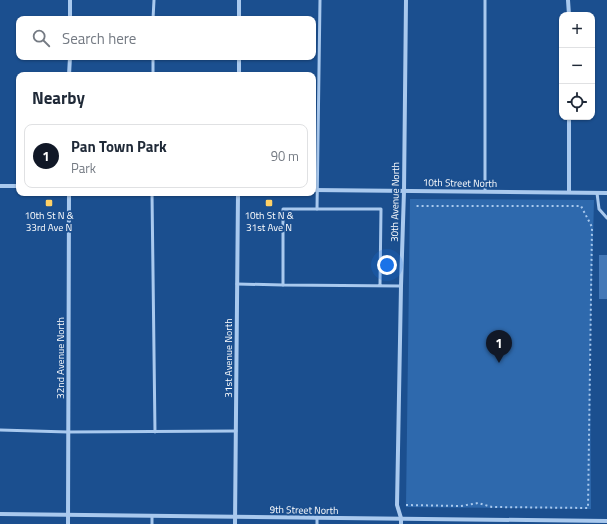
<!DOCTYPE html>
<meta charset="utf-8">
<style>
:root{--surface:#fff;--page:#f6f6f7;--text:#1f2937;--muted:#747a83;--line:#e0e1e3;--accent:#111827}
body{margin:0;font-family:"Titillium Web",sans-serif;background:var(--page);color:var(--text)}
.controls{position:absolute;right:12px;top:12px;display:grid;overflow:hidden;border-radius:8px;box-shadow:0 1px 3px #0004}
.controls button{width:36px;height:36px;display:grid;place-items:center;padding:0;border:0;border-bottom:1px solid var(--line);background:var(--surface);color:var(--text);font:20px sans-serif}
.you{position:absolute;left:387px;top:265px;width:14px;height:14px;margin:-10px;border:3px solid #fff;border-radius:50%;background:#1a73e8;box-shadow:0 0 0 6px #1a73e833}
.badge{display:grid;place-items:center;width:26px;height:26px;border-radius:50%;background:var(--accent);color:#fff;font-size:13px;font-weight:700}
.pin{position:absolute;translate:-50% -33px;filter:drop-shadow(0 1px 2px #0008)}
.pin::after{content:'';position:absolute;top:21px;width:14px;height:12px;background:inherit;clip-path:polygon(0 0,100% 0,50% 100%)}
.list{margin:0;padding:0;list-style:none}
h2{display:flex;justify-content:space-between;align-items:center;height:52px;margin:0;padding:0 16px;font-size:17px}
h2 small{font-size:13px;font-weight:400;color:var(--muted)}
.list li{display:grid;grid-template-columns:26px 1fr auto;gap:12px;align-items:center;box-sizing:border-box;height:64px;margin:0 8px 8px;padding:0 8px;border:1px solid var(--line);border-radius:8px}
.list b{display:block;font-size:15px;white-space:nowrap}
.list p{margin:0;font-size:13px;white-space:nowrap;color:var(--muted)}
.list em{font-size:13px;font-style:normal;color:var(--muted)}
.icon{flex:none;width:22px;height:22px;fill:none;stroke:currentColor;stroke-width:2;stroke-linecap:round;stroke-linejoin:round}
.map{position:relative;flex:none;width:607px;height:524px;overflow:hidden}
.search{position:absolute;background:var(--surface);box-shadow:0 1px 3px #0004;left:16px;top:16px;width:300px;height:44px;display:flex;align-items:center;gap:10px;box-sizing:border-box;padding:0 14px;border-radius:8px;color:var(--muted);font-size:15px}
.panel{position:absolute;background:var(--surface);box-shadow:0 1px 3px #0004;left:16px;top:72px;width:300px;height:124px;border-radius:8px}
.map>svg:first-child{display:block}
</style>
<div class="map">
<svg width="607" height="524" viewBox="0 0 607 524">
<rect width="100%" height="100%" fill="#1b4f8f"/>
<!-- green -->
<path fill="#2e69ad" d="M 410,199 L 594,200 L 590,354 L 591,509 L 406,507 Z"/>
<!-- building -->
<rect fill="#4478b7" x="599" y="255" width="8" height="44"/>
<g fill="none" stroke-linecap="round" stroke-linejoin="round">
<!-- path -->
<path stroke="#a9c9ee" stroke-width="2" stroke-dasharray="2 3" stroke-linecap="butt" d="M 406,505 L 461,506 L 478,503 L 492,507 L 588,508 L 592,227 L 581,206 L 415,206"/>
<!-- service -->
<g stroke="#a9c9ee" stroke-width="3">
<path d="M 153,19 L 154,0"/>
<path d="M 153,75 L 153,57"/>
<path d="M 485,191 L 485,0"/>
<path d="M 152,193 L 155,432"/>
<path d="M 597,193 L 599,209 L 607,218"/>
<path d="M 317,209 L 320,0"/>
<path d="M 237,284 L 283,285"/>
<path d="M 380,285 L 381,209 L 283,209 L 283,285 L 401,286"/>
<path d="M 0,430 L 68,432 L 236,431"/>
<path d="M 152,524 L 152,516"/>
<path d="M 317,524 L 317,518"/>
</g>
<!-- minor -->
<g stroke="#a9c9ee" stroke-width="4">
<path d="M 568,0 L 569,15"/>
<path d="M 70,19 L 70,0"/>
<path d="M 239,19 L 239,0"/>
<path d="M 69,75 L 70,57"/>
<path d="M 239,75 L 239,57"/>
<path d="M 569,117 L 569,192"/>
<path d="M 0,186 L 19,186"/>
<path d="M 313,190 L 607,193"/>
<path d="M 0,514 L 607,521"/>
<path d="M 68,524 L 69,193"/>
<path d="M 235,524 L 238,193"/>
<path d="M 401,524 L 401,518 L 397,505 L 401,286 L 404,191 L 406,0"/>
</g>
</g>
<!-- markers -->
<g fill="#ffd166" stroke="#1b4f8f" stroke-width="1.5">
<rect x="45" y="199" width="8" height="8" rx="2"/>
<rect x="265" y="199" width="8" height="8" rx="2"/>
</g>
<g text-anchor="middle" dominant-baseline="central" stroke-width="3.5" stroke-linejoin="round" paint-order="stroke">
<!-- street labels -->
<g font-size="10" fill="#fff" stroke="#1b4f8f">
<text transform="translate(460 183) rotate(1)">10th Street North</text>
<text transform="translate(395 202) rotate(-89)">30th Avenue North</text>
<text transform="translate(60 358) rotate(-90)">32nd Avenue North</text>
<text transform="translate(228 358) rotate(-90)">31st Avenue North</text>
<text transform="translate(304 510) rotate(1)">9th Street North</text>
</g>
<!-- poi labels -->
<g font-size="10" fill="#fff" stroke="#1b4f8f">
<text x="49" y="215">10th St N &amp;<tspan x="49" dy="12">33rd Ave N</tspan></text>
<text x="269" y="215">10th St N &amp;<tspan x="269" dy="12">31st Ave N</tspan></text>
</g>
</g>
</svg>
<div class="controls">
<button>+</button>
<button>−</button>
<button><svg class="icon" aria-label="locate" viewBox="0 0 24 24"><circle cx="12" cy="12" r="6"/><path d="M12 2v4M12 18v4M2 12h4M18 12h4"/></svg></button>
</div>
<div class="you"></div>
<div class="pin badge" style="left:499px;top:363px">1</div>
<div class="search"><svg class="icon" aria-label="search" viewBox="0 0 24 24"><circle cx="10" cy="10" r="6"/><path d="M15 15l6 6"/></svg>Search here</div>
<section class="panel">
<h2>Nearby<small></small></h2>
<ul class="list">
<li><span class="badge">1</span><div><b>Pan Town Park</b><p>Park</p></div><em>90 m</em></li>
</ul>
</section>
</div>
